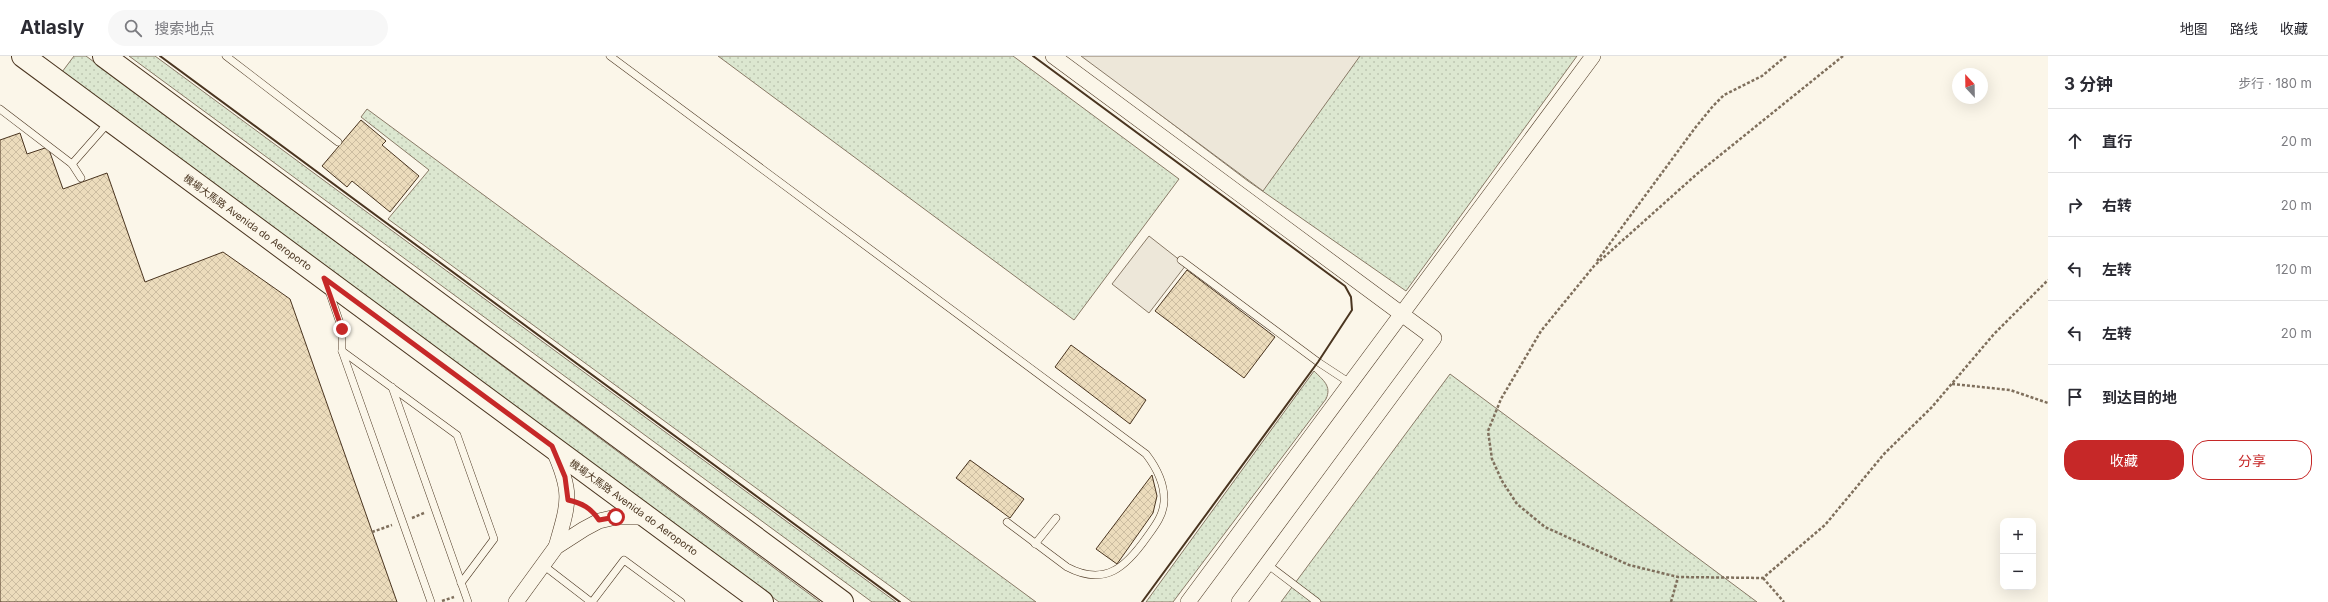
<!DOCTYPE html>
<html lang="zh">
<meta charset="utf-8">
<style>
:root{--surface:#fff;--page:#f7f7f7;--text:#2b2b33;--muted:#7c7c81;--line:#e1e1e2;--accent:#c62828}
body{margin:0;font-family:Inter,"Noto Sans SC",sans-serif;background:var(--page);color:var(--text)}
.controls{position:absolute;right:12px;bottom:12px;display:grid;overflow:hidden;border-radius:8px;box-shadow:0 4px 16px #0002}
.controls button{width:36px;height:36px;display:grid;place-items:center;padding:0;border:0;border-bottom:1px solid var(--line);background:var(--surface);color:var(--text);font:20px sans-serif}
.compass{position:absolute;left:1952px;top:12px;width:36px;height:36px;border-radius:50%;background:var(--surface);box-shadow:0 4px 16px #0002;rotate:338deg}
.stop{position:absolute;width:12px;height:12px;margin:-9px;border:3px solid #c62828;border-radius:50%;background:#fff}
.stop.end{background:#c62828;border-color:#fff;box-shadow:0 1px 4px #0008}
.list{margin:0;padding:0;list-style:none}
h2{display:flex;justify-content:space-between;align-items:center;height:52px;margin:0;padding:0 16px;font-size:17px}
h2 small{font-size:13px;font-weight:400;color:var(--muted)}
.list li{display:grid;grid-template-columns:26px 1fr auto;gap:12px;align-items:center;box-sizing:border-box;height:64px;padding:0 16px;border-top:1px solid var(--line)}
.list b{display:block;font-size:15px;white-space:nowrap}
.list em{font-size:13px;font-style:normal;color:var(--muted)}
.actions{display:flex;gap:8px;padding:12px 16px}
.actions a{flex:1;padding:9px 0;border:1px solid var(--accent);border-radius:16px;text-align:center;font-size:14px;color:var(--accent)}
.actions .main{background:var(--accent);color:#fff}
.icon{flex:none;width:22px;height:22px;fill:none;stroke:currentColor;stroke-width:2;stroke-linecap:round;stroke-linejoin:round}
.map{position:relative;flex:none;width:2048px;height:546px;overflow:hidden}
header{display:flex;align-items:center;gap:24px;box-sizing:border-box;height:56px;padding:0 20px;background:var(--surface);border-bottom:1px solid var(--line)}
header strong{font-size:19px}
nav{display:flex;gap:22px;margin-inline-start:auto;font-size:14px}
.search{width:280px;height:36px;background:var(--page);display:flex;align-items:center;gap:10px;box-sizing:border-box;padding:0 14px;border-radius:22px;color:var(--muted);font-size:15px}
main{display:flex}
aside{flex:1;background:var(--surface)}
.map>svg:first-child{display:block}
</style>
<header>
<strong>Atlasly</strong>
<div class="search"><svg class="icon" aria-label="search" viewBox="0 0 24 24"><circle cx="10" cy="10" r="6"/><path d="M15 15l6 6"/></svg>搜索地点</div>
<nav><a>地图</a><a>路线</a><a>收藏</a></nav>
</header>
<main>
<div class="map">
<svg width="2048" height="546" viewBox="0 0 2048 546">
<defs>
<pattern id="grass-dots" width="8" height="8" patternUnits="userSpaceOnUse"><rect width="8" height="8" fill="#dce7d0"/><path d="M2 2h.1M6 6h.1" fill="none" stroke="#bec7b2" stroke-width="1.8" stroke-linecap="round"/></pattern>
<pattern id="building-cross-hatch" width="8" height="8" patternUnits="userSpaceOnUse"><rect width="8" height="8" fill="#ecdcbc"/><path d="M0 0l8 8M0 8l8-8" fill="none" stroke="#ccbda1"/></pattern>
</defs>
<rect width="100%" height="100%" fill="#fbf6e9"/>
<!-- grass -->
<g fill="url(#grass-dots)" stroke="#887966">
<path d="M 74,0 L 86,0 L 820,546 L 779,546 L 62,16 Z"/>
<path d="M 129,0 L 155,0 L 896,546 L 872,546 Z"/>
<path d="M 718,0 L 1013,0 L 1179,123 L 1074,264 Z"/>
<path d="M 1148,0 L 1577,0 L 1406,235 L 1248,125 L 1125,32 Z"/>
<path d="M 367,53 L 1036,546 L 912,546 L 388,163 L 429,114 L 361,61 Z"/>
<path d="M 1314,315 C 1323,324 1332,330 1326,343 L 1173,546 L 1146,546 Z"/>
<path d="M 1450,318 L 1757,546 L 1281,546 Z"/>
</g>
<!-- parking -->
<g fill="#ede7d9" stroke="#887966">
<path d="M 1081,0 L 1360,0 L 1263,135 Z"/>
<path d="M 1149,180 L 1186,209 L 1149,257 L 1112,228 Z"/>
</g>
<!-- building -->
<g fill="url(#building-cross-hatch)" stroke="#4a3520">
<path d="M 361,64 L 386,85 L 382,89 L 419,120 L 390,156 L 352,125 L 347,131 L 322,110 Z"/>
<path d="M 20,77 L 27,98 L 48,91 L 63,133 L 107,117 L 145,226 L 223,196 L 290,243 L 397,546 L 0,546 L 0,84 Z"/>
<path d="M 1187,214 L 1275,281 L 1244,322 L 1155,255 Z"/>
<path d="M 1071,289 L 1146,344 L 1130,368 L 1055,311 Z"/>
<path d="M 970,404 L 1024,443 L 1010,462 L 956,422 Z"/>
<path d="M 1152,419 L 1157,440 L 1153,457 L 1117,508 L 1096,493 Z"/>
</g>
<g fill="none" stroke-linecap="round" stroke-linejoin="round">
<defs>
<g id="lane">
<path d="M 226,0 L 338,86"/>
<path d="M 610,0 L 1146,398 C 1156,411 1165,428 1164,446 C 1163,460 1155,470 1147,481 C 1126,511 1105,531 1067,511 L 1007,466"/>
<path d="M 0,53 L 72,108 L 81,122"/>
<path d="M 72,108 L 109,66"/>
<path d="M 1181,204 L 1318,306 L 1350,327"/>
<path d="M 328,232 L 342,273 L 342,295 L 431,546"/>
<path d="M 342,295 L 457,379 L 494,483 L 461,527"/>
<path d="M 392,331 L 468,546"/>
<path d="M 1035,488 L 1056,462"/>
<path d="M 1267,508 L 1317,546"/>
<path d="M 543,509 L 591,546"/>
<path d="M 592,546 L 624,504 L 681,546"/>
</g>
<g id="street">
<path d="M 1053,0 L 1434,282 L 1239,546"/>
<path d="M 553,393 C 573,437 569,446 556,491"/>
<path d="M 516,546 L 556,491 L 584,473 L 599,465 L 616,461 L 648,461"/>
<path d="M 1188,546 L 1593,0"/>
</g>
<g id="primary">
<path d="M 23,0 L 762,546"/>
<path d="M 104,0 L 842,546"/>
</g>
</defs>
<!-- lane casing -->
<use href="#lane" stroke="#4a3520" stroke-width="8"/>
<!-- street casing -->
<use href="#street" stroke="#4a3520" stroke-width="16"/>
<!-- primary casing -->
<use href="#primary" stroke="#4a3520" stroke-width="24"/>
<!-- path -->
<g stroke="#7f6f5c" stroke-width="2.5" stroke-dasharray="3 2" stroke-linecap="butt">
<path d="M 1843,0 L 1698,117 L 1594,210 L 1541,275 L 1501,343 L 1488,375 L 1492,403 L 1502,425 L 1517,448 L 1545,471 L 1629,509 L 1678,521 L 1763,522 L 1825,469 L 1884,398 L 1932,351 L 1994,278 L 2048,224"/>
<path d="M 1597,205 L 1695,72 L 1713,50 L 1724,39 L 1762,20 L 1786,0"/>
<path d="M 1952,328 L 2010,334 L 2048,347"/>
<path d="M 581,447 L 590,453"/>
<path d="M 412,462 L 424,457"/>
<path d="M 372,476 L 392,469"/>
<path d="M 1763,522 L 1784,546"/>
<path d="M 442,545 L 454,541"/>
<path d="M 1671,546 L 1678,521"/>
</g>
<!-- lane -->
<use href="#lane" stroke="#fbf6e9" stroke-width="7"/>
<!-- street -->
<use href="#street" stroke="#fbf6e9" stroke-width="15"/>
<!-- primary -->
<use href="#primary" stroke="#fbf6e9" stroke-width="22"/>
<!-- wall -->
<g stroke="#4a3520" stroke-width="2">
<path d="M 160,0 L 900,546"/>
<path d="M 1033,0 L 1345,230 L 1351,241 L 1352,254 L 1318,306 L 1142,546"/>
</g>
</g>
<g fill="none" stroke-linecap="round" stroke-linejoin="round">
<!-- route -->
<path stroke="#c62828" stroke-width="5" d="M 342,273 L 324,222 L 552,390 L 565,421 L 568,444 C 582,447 591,452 599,464 L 616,461"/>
</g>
<g text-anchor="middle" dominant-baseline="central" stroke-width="3" stroke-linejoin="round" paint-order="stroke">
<!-- street labels -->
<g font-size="10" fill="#4a3520" stroke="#fbf6e9">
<text transform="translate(248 166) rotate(36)">機場大馬路 Avenida do Aeroporto</text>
<text transform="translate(634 451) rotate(36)">機場大馬路 Avenida do Aeroporto</text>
</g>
</g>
</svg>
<div class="controls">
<button>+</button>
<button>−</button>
</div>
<svg class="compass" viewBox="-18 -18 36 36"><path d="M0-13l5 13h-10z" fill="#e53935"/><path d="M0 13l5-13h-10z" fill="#7c7c81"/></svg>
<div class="stop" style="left:616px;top:461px"></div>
<div class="stop end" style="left:342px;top:273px"></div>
</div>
<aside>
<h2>3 分钟<small>步行 · 180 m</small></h2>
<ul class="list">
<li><svg class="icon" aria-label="ahead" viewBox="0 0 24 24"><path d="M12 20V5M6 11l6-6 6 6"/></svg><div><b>直行</b></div><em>20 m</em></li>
<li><svg class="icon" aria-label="right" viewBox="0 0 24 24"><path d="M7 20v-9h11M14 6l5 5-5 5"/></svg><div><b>右转</b></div><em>20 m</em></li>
<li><svg class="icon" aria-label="left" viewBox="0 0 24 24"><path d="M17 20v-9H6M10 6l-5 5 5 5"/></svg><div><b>左转</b></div><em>120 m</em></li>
<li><svg class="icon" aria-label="left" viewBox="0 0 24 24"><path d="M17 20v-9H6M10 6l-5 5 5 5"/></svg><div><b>左转</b></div><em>20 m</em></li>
<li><svg class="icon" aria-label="arrive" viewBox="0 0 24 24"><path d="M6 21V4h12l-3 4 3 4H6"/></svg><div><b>到达目的地</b></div></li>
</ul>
<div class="actions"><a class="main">收藏</a><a>分享</a></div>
</aside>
</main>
